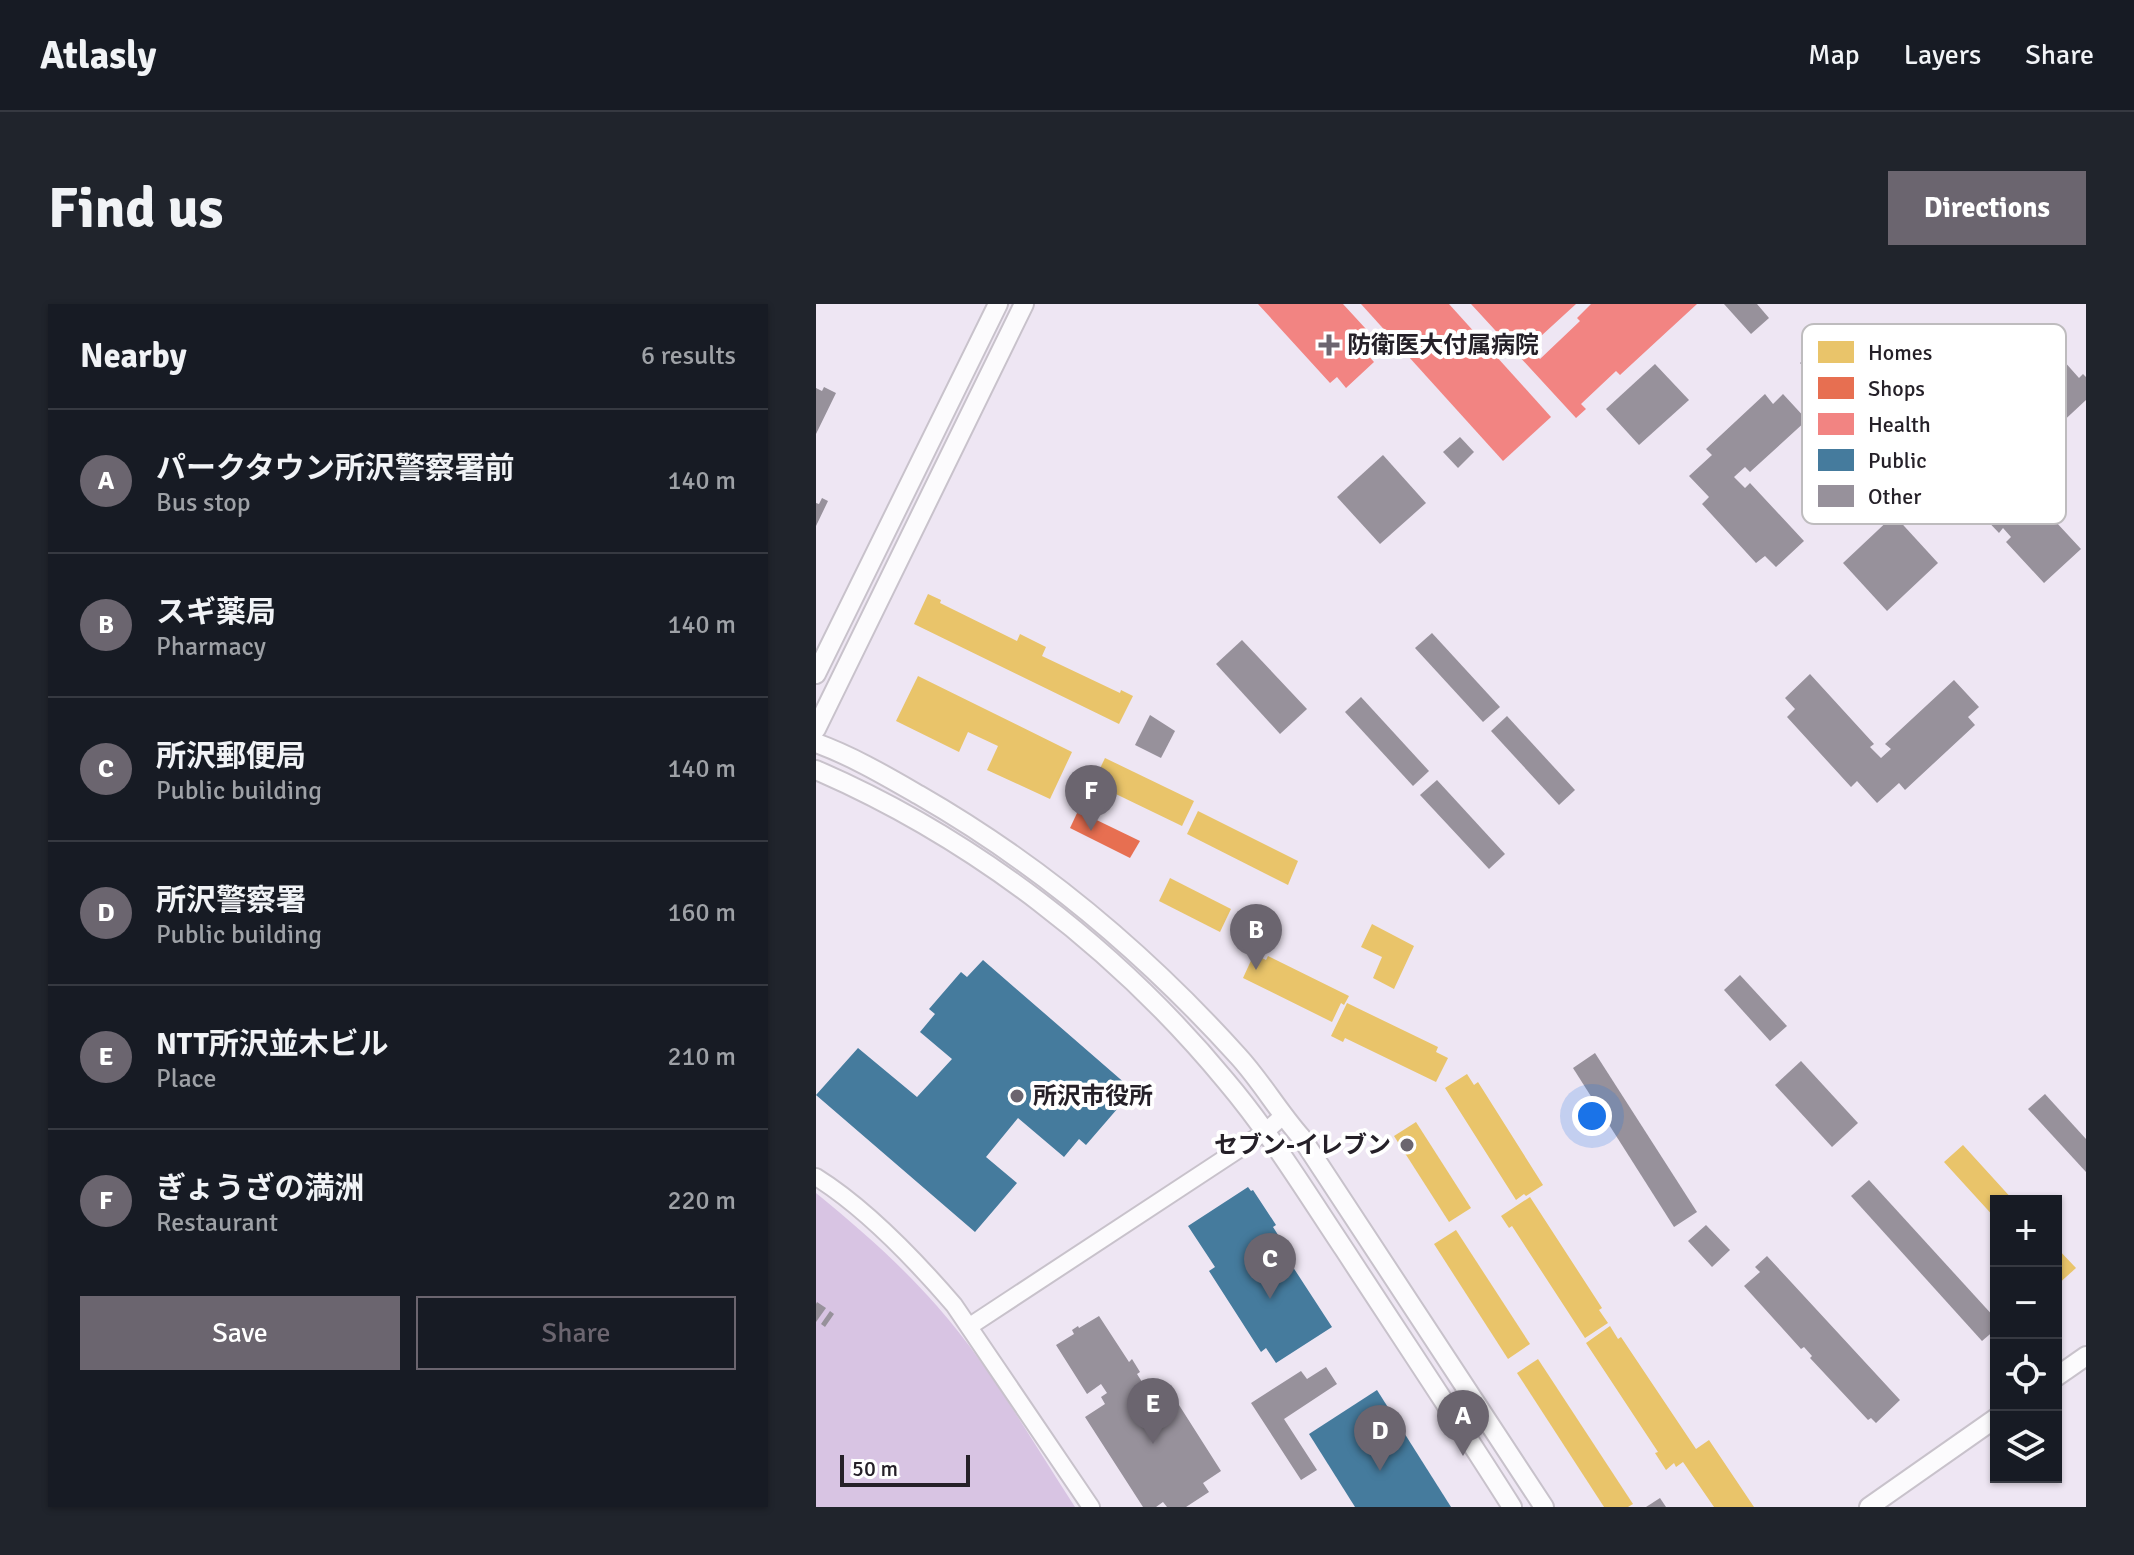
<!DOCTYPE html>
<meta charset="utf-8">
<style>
:root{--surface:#171b24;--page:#20242c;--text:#f1f3f6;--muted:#9ea1a6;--line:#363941;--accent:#6b656f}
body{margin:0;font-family:Signika,"Noto Sans JP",sans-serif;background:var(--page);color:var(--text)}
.controls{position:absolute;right:24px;bottom:24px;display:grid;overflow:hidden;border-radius:0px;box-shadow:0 2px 6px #0004}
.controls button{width:72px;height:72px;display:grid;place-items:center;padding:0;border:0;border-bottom:2px solid var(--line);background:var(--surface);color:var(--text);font:40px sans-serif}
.scale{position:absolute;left:24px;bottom:20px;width:130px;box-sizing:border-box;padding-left:8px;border:4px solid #252028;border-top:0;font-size:22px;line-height:28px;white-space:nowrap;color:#252028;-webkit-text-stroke:6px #fff;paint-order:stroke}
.you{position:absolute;left:776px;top:812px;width:28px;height:28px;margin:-20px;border:6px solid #fff;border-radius:50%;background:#1a73e8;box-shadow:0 0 0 12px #1a73e833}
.badge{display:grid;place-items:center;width:52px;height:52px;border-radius:50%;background:var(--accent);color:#fff;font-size:26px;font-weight:700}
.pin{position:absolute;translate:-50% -66px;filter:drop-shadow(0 2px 4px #0008)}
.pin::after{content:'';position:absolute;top:42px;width:28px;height:24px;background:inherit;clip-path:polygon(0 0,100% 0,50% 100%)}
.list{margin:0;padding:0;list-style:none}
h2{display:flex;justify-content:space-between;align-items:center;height:104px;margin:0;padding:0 32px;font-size:34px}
h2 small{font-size:26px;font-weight:400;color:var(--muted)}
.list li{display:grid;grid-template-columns:52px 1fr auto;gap:24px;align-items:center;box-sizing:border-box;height:144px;padding:0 32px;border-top:2px solid var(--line)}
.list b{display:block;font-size:30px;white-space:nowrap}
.list p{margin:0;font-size:26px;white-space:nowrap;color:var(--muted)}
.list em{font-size:26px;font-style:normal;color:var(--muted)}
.actions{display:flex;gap:16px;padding:24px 32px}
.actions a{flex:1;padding:18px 0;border:2px solid var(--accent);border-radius:0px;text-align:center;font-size:28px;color:var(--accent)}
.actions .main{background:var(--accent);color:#fff}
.icon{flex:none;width:44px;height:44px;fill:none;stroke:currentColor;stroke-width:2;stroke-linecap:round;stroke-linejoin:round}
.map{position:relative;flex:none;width:1270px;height:1203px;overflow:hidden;border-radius:0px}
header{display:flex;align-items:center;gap:48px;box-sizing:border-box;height:112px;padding:0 40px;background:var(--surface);border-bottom:2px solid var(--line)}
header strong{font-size:38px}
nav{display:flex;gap:44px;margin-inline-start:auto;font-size:28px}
.intro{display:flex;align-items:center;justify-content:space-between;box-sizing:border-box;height:192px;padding:0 48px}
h1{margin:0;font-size:56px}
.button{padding:20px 36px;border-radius:0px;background:var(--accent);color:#fff;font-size:28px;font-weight:700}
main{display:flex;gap:48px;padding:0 48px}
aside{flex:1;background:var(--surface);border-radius:0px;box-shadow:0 2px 6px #0004}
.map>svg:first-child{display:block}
</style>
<header>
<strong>Atlasly</strong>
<nav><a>Map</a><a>Layers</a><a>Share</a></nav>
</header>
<div class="intro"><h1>Find us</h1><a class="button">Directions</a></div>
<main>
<aside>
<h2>Nearby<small>6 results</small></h2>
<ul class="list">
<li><span class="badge">A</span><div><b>パークタウン所沢警察署前</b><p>Bus stop</p></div><em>140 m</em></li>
<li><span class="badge">B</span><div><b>スギ薬局</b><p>Pharmacy</p></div><em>140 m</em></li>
<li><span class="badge">C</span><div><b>所沢郵便局</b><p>Public building</p></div><em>140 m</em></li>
<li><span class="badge">D</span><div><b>所沢警察署</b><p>Public building</p></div><em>160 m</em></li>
<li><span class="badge">E</span><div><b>NTT所沢並木ビル</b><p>Place</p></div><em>210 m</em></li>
<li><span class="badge">F</span><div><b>ぎょうざの満洲</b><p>Restaurant</p></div><em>220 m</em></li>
</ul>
<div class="actions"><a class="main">Save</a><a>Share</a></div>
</aside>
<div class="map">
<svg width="1270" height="1203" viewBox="0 0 1270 1203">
<rect width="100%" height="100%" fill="#eee6f3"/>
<!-- green -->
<path fill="#d8c4e3" d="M 0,889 C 43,924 84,960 121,1002 C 174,1062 215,1136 259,1203 L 0,1203 Z"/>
<!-- homes -->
<g fill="#e9c46a">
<path d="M 112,290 L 125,296 L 124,299 L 201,337 L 204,330 L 230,343 L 226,352 L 304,389 L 305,386 L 317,392 L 303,420 L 98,320 Z"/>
<path d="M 102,372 L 256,448 L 234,495 L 171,466 L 182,442 L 152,428 L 143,448 L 80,417 Z"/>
<path d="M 289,454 L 378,497 L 366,522 L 277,479 Z"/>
<path d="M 382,507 L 482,557 L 472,581 L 371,530 Z"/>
<path d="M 354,574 L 415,605 L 404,628 L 343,597 Z"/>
<path d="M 556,620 L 598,642 L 578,685 L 557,674 L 566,653 L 545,643 Z"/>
<path d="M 438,650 L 450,656 L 452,652 L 533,692 L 528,701 L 525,699 L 516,718 L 427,674 Z"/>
<path d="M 531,699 L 622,743 L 620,748 L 632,754 L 620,778 L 529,734 L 527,738 L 515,732 Z"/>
<path d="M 651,770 L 658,781 L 662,778 L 727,881 L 710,892 L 708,890 L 700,896 L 629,784 Z"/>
<path d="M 600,818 L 655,904 L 633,918 L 578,832 Z"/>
<path d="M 1147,841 L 1198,897 L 1180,897 L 1180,915 L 1128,858 Z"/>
<path d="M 714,893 L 786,1004 L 783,1006 L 792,1019 L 769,1034 L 696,922 L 693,924 L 685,912 Z"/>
<path d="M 640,926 L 714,1040 L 692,1055 L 618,940 Z"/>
<path d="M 1240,943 L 1260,964 L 1240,982 Z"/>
<path d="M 794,1022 L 802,1035 L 805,1033 L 880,1145 L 893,1136 L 938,1203 L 898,1203 L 867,1158 L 860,1163 L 858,1159 L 850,1166 L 839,1149 L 842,1148 L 770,1039 Z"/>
<path d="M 722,1055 L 817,1200 L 812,1203 L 788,1203 L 701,1069 Z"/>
</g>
<!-- shops -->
<path fill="#e76f51" d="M 262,507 L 324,537 L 314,554 L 254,524 Z"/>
<!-- health -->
<g fill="#f28482">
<path d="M 442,0 L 527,0 L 561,37 L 549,48 L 558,58 L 530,84 L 521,73 L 514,79 Z"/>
<path d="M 545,0 L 633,0 L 735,113 L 687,157 Z"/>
<path d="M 655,0 L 760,0 L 713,43 L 724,55 L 764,17 L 761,14 L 775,0 L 881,0 L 804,71 L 800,67 L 765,100 L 770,105 L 760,114 Z"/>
</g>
<!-- public -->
<g fill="#457b9d">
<path d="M 167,656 L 311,781 L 295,798 L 302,804 L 270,841 L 263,835 L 248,853 L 202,814 L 170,853 L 201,879 L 159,928 L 0,791 L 42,744 L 101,793 L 136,755 L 104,728 L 119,710 L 113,705 L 145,668 L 151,673 Z"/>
<path d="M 432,883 L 435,887 L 437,886 L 460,921 L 457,923 L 464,934 L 460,937 L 516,1023 L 460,1059 L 450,1044 L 445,1048 L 393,967 L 399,963 L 372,922 Z"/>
<path d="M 561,1086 L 635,1203 L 539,1203 L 493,1130 Z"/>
</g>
<!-- building -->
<g fill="#97919b">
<path d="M 908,0 L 941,0 L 953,14 L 935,30 Z"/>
<path d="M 1013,31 L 1024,43 L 1036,32 L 1143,148 L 1130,160 L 1133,164 L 1117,179 L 1102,163 L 1090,174 L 984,59 Z"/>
<path d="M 1237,37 L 1251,52 L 1247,56 L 1263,74 L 1267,70 L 1270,73 L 1270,96 L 1214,148 L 1200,132 L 1205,127 L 1189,109 L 1183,114 L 1170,100 Z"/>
<path d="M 839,60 L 873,96 L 823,141 L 790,105 Z"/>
<path d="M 8,83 L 20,89 L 0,130 L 0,84 L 6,87 Z"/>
<path d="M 949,90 L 957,100 L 967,90 L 991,116 L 934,168 L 929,163 L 918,173 L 929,184 L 934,179 L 988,237 L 960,263 L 949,252 L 940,259 L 886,200 L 893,193 L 873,172 L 896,151 L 890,145 Z"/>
<path d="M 644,133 L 658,148 L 642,164 L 627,148 Z"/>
<path d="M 567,151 L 610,199 L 564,240 L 521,193 Z"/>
<path d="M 1182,153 L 1220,195 L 1217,198 L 1224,206 L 1227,204 L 1265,245 L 1228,279 L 1190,238 L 1195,233 L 1187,224 L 1183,229 L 1144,188 Z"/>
<path d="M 6,194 L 12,197 L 0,222 L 0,199 L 3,200 Z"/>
<path d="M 1078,211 L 1122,259 L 1071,307 L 1027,259 Z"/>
<path d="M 616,329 L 684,403 L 667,418 L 599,344 Z"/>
<path d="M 426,336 L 491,405 L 464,430 L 400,360 Z"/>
<path d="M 994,370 L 1058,440 L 1054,443 L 1065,454 L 1075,445 L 1069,440 L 1138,376 L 1163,403 L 1152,413 L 1159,421 L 1089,486 L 1083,479 L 1061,499 L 1041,477 L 1035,483 L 971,413 L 979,405 L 969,394 Z"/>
<path d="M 545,393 L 613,467 L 597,482 L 529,408 Z"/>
<path d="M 334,411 L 359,427 L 345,454 L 319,441 Z"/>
<path d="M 691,412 L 759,486 L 743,501 L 675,427 Z"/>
<path d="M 621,476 L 689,550 L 673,565 L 604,491 Z"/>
<path d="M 924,671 L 971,722 L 954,737 L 908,686 Z"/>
<path d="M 779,749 L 881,908 L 858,923 L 757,764 Z"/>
<path d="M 985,757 L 1042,819 L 1016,843 L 959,781 Z"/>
<path d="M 1229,790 L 1270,835 L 1270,868 L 1212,805 Z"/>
<path d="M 1053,876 L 1180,1015 L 1180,1025 L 1166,1037 L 1035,892 Z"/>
<path d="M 890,921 L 914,946 L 896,963 L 872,937 Z"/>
<path d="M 951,952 L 1084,1096 L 1060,1119 L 1055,1114 L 1052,1116 L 994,1054 L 996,1052 L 988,1043 L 985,1045 L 928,982 L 944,968 L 939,963 Z"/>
<path d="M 1,998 L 10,1004 L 0,1018 L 0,1000 Z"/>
<path d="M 14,1007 L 18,1010 L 9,1023 L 5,1020 Z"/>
<path d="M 283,1012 L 313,1058 L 316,1055 L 324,1068 L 321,1070 L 333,1089 L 349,1079 L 405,1167 L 387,1179 L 393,1188 L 370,1203 L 351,1203 L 347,1198 L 340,1203 L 327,1203 L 269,1113 L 289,1100 L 285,1093 L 291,1089 L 285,1080 L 271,1090 L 240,1041 L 258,1030 L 256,1026 L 262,1022 L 263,1024 Z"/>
<path d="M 510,1063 L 521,1080 L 468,1115 L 501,1166 L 485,1176 L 435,1099 L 485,1067 L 491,1075 Z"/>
<path d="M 844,1194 L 850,1203 L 830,1203 Z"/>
</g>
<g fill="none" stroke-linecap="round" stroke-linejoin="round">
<defs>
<g id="minor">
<path d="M 0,873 C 48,903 101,958 138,1001 L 275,1203"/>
<path d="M 154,1022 L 449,828 L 467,812"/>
</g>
<g id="tertiary">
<path d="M 0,370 L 182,0"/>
<path d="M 0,425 L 208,0"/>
<path d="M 0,439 C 36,452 70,472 103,491 C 223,560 329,649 422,752 C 445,777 462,807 485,833 L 728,1203"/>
<path d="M 0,466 C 157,534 301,645 410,777 C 454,829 490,888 528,945 C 584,1031 641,1116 696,1203"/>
<path d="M 1240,1073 L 1270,1052"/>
<path d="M 1053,1203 L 1180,1114"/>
</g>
</defs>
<!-- minor casing -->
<use href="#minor" stroke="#c8c2cb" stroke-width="20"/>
<!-- tertiary casing -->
<use href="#tertiary" stroke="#c8c2cb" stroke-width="22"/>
<!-- minor -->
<use href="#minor" stroke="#fcfbfd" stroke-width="16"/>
<!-- tertiary -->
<use href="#tertiary" stroke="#fcfbfd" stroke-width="18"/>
</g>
<!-- markers -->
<g fill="#6b656f" stroke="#fff" stroke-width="3">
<path d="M509 29h8v8h8v8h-8v8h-8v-8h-8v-8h8z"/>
<circle cx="201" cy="792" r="8"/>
<circle cx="591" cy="841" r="8"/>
</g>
<g text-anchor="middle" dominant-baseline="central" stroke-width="8" stroke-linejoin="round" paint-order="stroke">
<!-- poi labels -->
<g font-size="24" font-weight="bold" fill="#252028" stroke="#fff" text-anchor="start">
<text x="531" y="41">防衛医大付属病院</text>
<text x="217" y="792">所沢市役所</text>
<text x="575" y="841" text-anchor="end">セブン-イレブン</text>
</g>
</g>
<!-- legend -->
<rect x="986" y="20" width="264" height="200" rx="12" fill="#fff" stroke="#bebcbe" stroke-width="2"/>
<rect x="1002" y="37" width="36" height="22" fill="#e9c46a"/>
<rect x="1002" y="73" width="36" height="22" fill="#e76f51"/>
<rect x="1002" y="109" width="36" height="22" fill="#f28482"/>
<rect x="1002" y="145" width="36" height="22" fill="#457b9d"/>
<rect x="1002" y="181" width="36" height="22" fill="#97919b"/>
<g font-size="22" fill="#252028">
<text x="1052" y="56">Homes</text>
<text x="1052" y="92">Shops</text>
<text x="1052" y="128">Health</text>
<text x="1052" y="164">Public</text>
<text x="1052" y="200">Other</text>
</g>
</svg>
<div class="controls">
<button>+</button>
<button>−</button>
<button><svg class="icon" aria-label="locate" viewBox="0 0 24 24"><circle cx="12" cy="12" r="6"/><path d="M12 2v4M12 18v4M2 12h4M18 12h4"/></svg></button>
<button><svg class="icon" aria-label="layers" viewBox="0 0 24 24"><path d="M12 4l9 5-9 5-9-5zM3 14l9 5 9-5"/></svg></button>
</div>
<div class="scale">50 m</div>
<div class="you"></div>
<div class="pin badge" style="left:647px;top:1152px">A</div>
<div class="pin badge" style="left:440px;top:666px">B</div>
<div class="pin badge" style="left:454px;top:995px">C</div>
<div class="pin badge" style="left:564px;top:1167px">D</div>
<div class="pin badge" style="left:337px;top:1140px">E</div>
<div class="pin badge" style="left:275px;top:527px">F</div>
</div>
</main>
